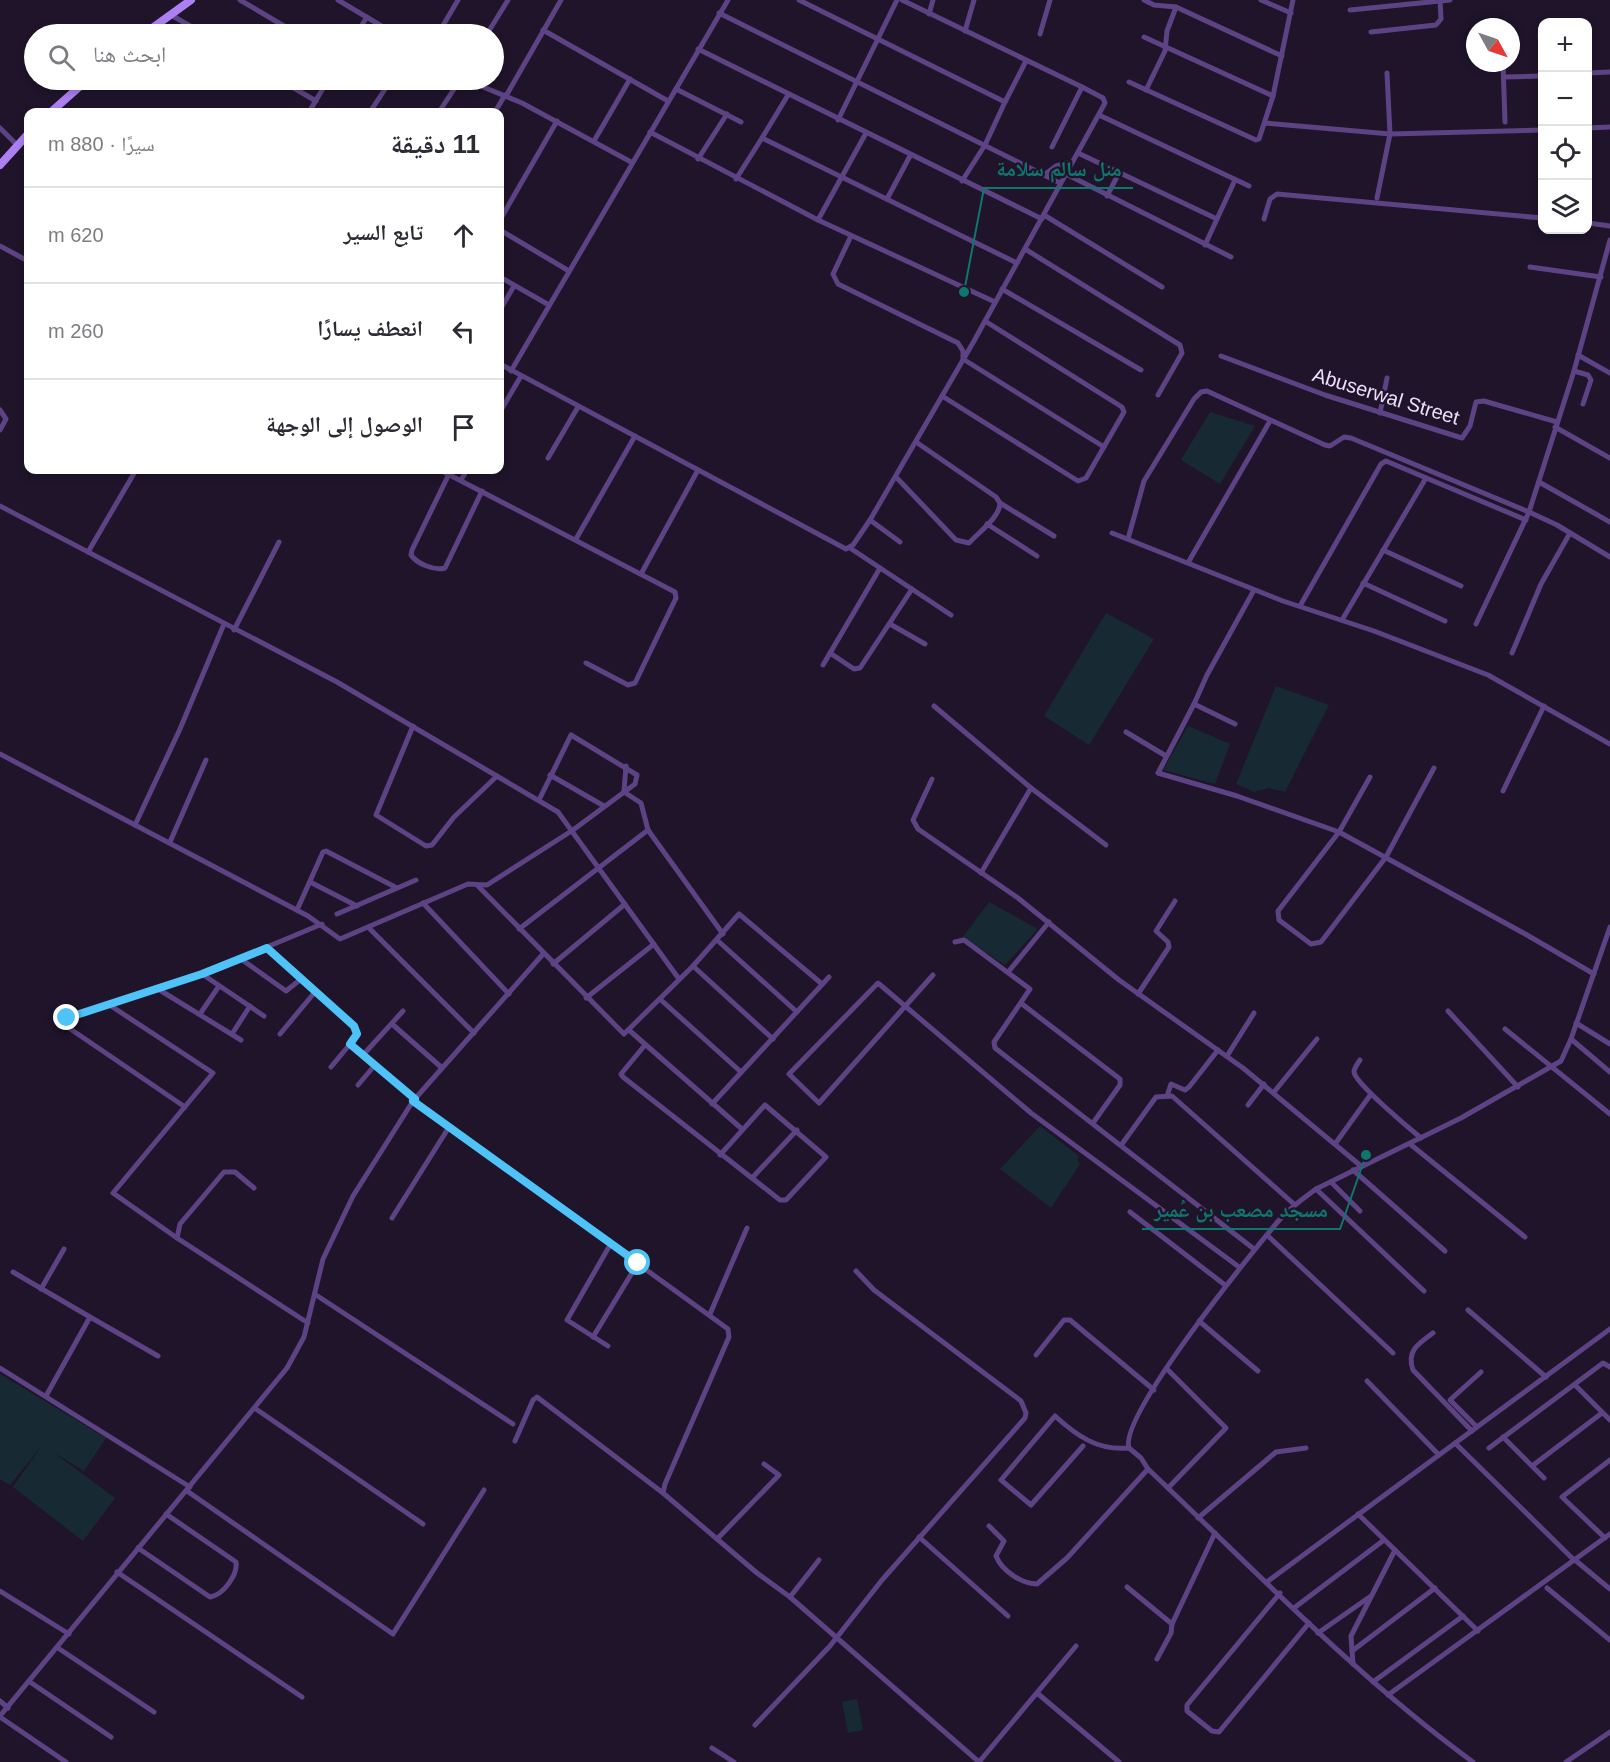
<!DOCTYPE html>
<html lang="ar">
<meta charset="utf-8">
<style>
:root{--surface:#fff;--page:#f2f2f3;--text:#2b2b33;--muted:#7c7c81;--line:#e1e1e2}
body{margin:0;font-family:Helvetica,"Noto Naskh Arabic",sans-serif;background:var(--page);color:var(--text);direction:rtl}
.controls{position:absolute;right:18px;top:18px;display:grid;overflow:hidden;border-radius:12px;box-shadow:0 3px 9px #0003}
.controls button{width:54px;height:54px;display:grid;place-items:center;padding:0;border:0;border-bottom:2px solid var(--line);background:var(--surface);color:var(--text);font:30px sans-serif}
.compass{position:absolute;left:1466px;top:18px;width:54px;height:54px;border-radius:50%;background:var(--surface);box-shadow:0 3px 9px #0003;rotate:130deg}
.stop{position:absolute;width:18px;height:18px;margin:-14px;border:4px solid #4fc3f7;border-radius:50%;background:#fff}
.stop.end{background:#4fc3f7;border-color:#fff;box-shadow:0 2px 6px #0008}
.list{margin:0;padding:0;list-style:none}
h2{display:flex;justify-content:space-between;align-items:center;height:78px;margin:0;padding:0 24px;font-size:26px}
h2 small{font-size:20px;font-weight:400;color:var(--muted)}
.list li{display:grid;grid-template-columns:39px 1fr auto;gap:18px;align-items:center;box-sizing:border-box;height:96px;padding:0 24px;border-top:2px solid var(--line)}
.list b{display:block;font-size:22px;white-space:nowrap}
.list em{font-size:20px;font-style:normal;color:var(--muted)}
.icon{flex:none;width:33px;height:33px;fill:none;stroke:currentColor;stroke-width:2;stroke-linecap:round;stroke-linejoin:round}
.map{position:relative;flex:none;width:1610px;height:1762px;overflow:hidden;direction:ltr}
.search{position:absolute;background:var(--surface);box-shadow:0 3px 9px #0003;left:24px;top:24px;width:480px;height:66px;display:flex;align-items:center;gap:15px;box-sizing:border-box;padding:0 21px;border-radius:33px;color:var(--muted);font-size:22px}
.panel{position:absolute;background:var(--surface);box-shadow:0 3px 9px #0003;left:24px;top:108px;width:480px;height:366px;border-radius:12px;direction:rtl}
.map>svg:first-child{display:block}
</style>
<div class="map">
<svg width="1610" height="1762" viewBox="0 0 1610 1762">
<rect width="100%" height="100%" fill="#1f142a"/>
<!-- green -->
<g fill="#172a33">
<path d="M 1210,412 L 1255,426 L 1220,484 L 1181,460 Z"/>
<path d="M 1106,613 L 1154,639 L 1089,745 L 1044,716 Z"/>
<path d="M 1276,686 L 1329,705 L 1285,792 L 1269,788 L 1254,792 L 1236,784 Z"/>
<path d="M 1188,726 L 1230,744 L 1215,784 L 1163,770 Z"/>
<path d="M 989,902 L 1038,929 L 1005,965 L 963,937 Z"/>
<path d="M 1040,1126 L 1079,1156 L 1077,1160 L 1080,1164 L 1051,1208 L 1000,1169 Z"/>
<path d="M 0,1374 L 106,1438 L 84,1471 L 53,1452 L 115,1498 L 83,1541 L 13,1487 L 43,1444 L 10,1485 L 0,1479 Z"/>
<path d="M 857,1699 L 863,1730 L 848,1733 L 842,1702 Z"/>
</g>
<g fill="none" stroke-linecap="round" stroke-linejoin="round">
<!-- street -->
<g stroke="#5d4384" stroke-width="5">
<path d="M 240,0 L 284,26"/>
<path d="M 338,0 L 395,34"/>
<path d="M 799,0 L 1005,102 L 985,145 L 962,181"/>
<path d="M 1144,0 L 1154,5 L 1176,7 L 1282,56"/>
<path d="M 1261,0 L 1291,13"/>
<path d="M 1350,10 L 1450,0"/>
<path d="M 719,13 L 1060,183"/>
<path d="M 929,14 L 933,0"/>
<path d="M 171,15 L 204,34"/>
<path d="M 543,30 L 668,101"/>
<path d="M 965,31 L 974,0"/>
<path d="M 1371,32 L 1436,25 L 1441,19 L 1440,0"/>
<path d="M 356,34 L 367,17"/>
<path d="M 438,34 L 458,0"/>
<path d="M 487,34 L 508,0"/>
<path d="M 1040,34 L 1050,0"/>
<path d="M 1540,35 L 1542,63"/>
<path d="M 1144,37 L 1273,96"/>
<path d="M 698,49 L 1042,219"/>
<path d="M 1503,63 L 1505,122"/>
<path d="M 1588,73 L 1610,72"/>
<path d="M 1504,77 L 1542,76"/>
<path d="M 280,80 L 316,101"/>
<path d="M 466,80 L 522,103 L 631,162"/>
<path d="M 1129,82 L 1256,140 L 1259,139 L 1273,96 L 1293,0"/>
<path d="M 676,89 L 741,122"/>
<path d="M 1146,90 L 1165,51 L 1167,31 L 1176,7"/>
<path d="M 788,95 L 762,138 L 1017,263"/>
<path d="M 506,96 L 561,0"/>
<path d="M 1005,102 L 1026,61"/>
<path d="M 309,112 L 328,80"/>
<path d="M 370,112 L 391,80"/>
<path d="M 439,112 L 460,80"/>
<path d="M 495,112 L 505,95"/>
<path d="M 1099,115 L 1249,186"/>
<path d="M 838,120 L 897,0"/>
<path d="M 1265,123 L 1390,134 L 1542,130"/>
<path d="M 0,128 L 17,145"/>
<path d="M 1588,128 L 1610,127"/>
<path d="M 650,132 L 818,220 L 995,302"/>
<path d="M 594,141 L 630,79"/>
<path d="M 1052,147 L 1082,87"/>
<path d="M 1078,153 L 1217,219"/>
<path d="M 698,159 L 727,114"/>
<path d="M 1066,174 L 1231,257"/>
<path d="M 1044,175 L 1056,166 L 1072,162"/>
<path d="M 736,179 L 762,138"/>
<path d="M 1107,196 L 1119,173"/>
<path d="M 1377,198 L 1390,134 L 1387,73"/>
<path d="M 887,199 L 910,156"/>
<path d="M 1044,215 L 1162,287"/>
<path d="M 1264,219 L 1270,199 L 1277,194 L 1542,218"/>
<path d="M 500,220 L 557,121"/>
<path d="M 818,220 L 866,133"/>
<path d="M 1588,223 L 1610,226"/>
<path d="M 500,230 L 569,271"/>
<path d="M 851,236 L 833,274 L 838,284 L 958,343 L 963,351 L 963,359 L 1104,447"/>
<path d="M 1205,245 L 1235,180"/>
<path d="M 0,246 L 28,261"/>
<path d="M 1025,249 L 1180,345 L 1182,353 L 1158,395"/>
<path d="M 1530,267 L 1601,277"/>
<path d="M 500,277 L 549,305"/>
<path d="M 1002,289 L 1141,370"/>
<path d="M 500,310 L 514,286"/>
<path d="M 1578,355 L 1610,373"/>
<path d="M 1221,356 L 1325,395 L 1462,438 L 1470,426 L 1476,402 L 1484,401 L 1557,422"/>
<path d="M 500,364 L 846,549 L 853,545 L 870,520 L 974,341 L 1105,103 L 1103,98 L 1082,87 L 902,0"/>
<path d="M 511,371 L 728,0"/>
<path d="M 1574,371 L 1588,375 L 1591,380 L 1583,404"/>
<path d="M 942,396 L 1078,481 L 1086,478 L 1124,412 L 1122,407 L 985,321"/>
<path d="M 0,410 L 6,419 L 0,430"/>
<path d="M 500,412 L 521,376"/>
<path d="M 1380,413 L 1387,378"/>
<path d="M 1555,427 L 1610,458"/>
<path d="M 916,442 L 996,497 L 1000,503 L 1054,536"/>
<path d="M 548,458 L 578,407"/>
<path d="M 440,470 L 675,592 L 676,598 L 635,683 L 628,685 L 586,663"/>
<path d="M 449,474 L 412,550 L 411,555 C 417,564 435,571 445,568 L 482,491"/>
<path d="M 896,477 L 956,540 L 969,543 C 979,532 1000,517 1000,503"/>
<path d="M 461,480 L 467,470"/>
<path d="M 1539,482 L 1610,522"/>
<path d="M 0,506 L 337,682 L 558,812 L 679,979"/>
<path d="M 870,520 L 900,542"/>
<path d="M 987,524 L 1037,556"/>
<path d="M 1112,533 L 1283,601 L 1374,631 L 1488,675 L 1610,744"/>
<path d="M 576,539 L 635,436"/>
<path d="M 1128,539 L 1144,481 L 1194,399 L 1201,392 L 1207,391 L 1325,445 L 1330,446 L 1344,437 L 1351,438 L 1529,512 L 1557,525 L 1610,557"/>
<path d="M 850,548 L 951,615"/>
<path d="M 1383,550 L 1461,586"/>
<path d="M 88,552 L 136,470"/>
<path d="M 1189,561 L 1270,421"/>
<path d="M 641,574 L 698,470"/>
<path d="M 1363,583 L 1445,621"/>
<path d="M 1300,606 L 1381,464 L 1386,461 L 1526,520"/>
<path d="M 1342,620 L 1426,478"/>
<path d="M 890,624 L 925,644"/>
<path d="M 1476,624 L 1529,512 L 1574,371 L 1610,240"/>
<path d="M 234,630 L 279,542"/>
<path d="M 830,653 L 854,669 L 860,668 L 912,589"/>
<path d="M 1512,653 L 1541,584 L 1570,533"/>
<path d="M 823,665 L 880,568"/>
<path d="M 1194,704 L 1207,675 L 1254,590"/>
<path d="M 934,706 L 1031,788 L 981,873"/>
<path d="M 1235,724 L 1194,704 L 1158,773 L 1237,796 L 1339,832 L 1527,935 L 1594,974"/>
<path d="M 413,726 L 376,815 L 426,846 L 432,845 L 454,817 L 497,776"/>
<path d="M 1126,732 L 1166,756"/>
<path d="M 0,754 L 308,916 L 340,939 L 468,884 L 487,885 L 573,830 L 635,784 L 637,775 L 571,735 L 539,800"/>
<path d="M 550,775 L 604,806"/>
<path d="M 1370,777 L 1339,832 L 1278,911 L 1279,920 L 1311,944 L 1321,942 L 1386,857 L 1434,768"/>
<path d="M 932,779 L 913,820 L 918,829 L 1018,898 L 1119,980 L 1243,1068 L 1361,1166"/>
<path d="M 1031,788 L 1106,845"/>
<path d="M 624,791 L 626,766"/>
<path d="M 1503,791 L 1544,706"/>
<path d="M 624,792 L 641,803 L 648,830"/>
<path d="M 135,825 L 180,729 L 224,624"/>
<path d="M 170,842 L 206,760"/>
<path d="M 310,882 L 357,906"/>
<path d="M 478,886 L 624,1034 L 693,966 L 739,914 L 822,984"/>
<path d="M 423,903 L 509,994"/>
<path d="M 297,910 L 323,852 L 326,851 L 397,888"/>
<path d="M 337,914 L 416,880"/>
<path d="M 369,928 L 474,1033"/>
<path d="M 519,929 L 648,830 L 723,934"/>
<path d="M 717,940 L 797,1012"/>
<path d="M 955,942 L 964,940 L 1030,989 L 994,1042 L 995,1048 L 1254,1249"/>
<path d="M 267,948 L 356,1029 L 355,1038 L 331,1067"/>
<path d="M 241,959 L 286,991 L 301,979"/>
<path d="M 553,964 L 625,904"/>
<path d="M 693,966 L 773,1039"/>
<path d="M 1009,971 L 1049,922"/>
<path d="M 202,974 L 264,1016"/>
<path d="M 933,975 L 900,1012 L 819,1103 L 789,1074 L 878,983 L 1031,1113 L 1239,1267"/>
<path d="M 158,989 L 241,1040"/>
<path d="M 1138,994 L 1169,947 L 1168,942 L 1156,931 L 1175,901"/>
<path d="M 586,998 L 654,944"/>
<path d="M 661,1000 L 741,1072"/>
<path d="M 108,1004 L 213,1073 L 113,1193 L 177,1238 L 308,1323"/>
<path d="M 1022,1004 L 1120,1079 L 1120,1085 L 1093,1123"/>
<path d="M 1448,1011 L 1518,1087"/>
<path d="M 200,1014 L 219,986"/>
<path d="M 1576,1023 L 1610,1044"/>
<path d="M 392,1024 L 441,1067"/>
<path d="M 1505,1029 L 1610,1114"/>
<path d="M 630,1031 L 742,1129"/>
<path d="M 232,1034 L 250,1006"/>
<path d="M 280,1034 L 315,992"/>
<path d="M 1571,1039 L 1610,1072"/>
<path d="M 350,1044 L 415,1099"/>
<path d="M 645,1045 L 621,1074 L 623,1077 L 780,1200 L 786,1200 L 826,1157 L 765,1105 L 720,1155"/>
<path d="M 363,1055 L 403,1011"/>
<path d="M 1227,1056 L 1254,1013"/>
<path d="M 1360,1060 C 1358,1063 1354,1068 1354,1072 C 1355,1083 1410,1129 1421,1138"/>
<path d="M 358,1085 L 375,1065"/>
<path d="M 1274,1092 L 1317,1039"/>
<path d="M 1167,1096 L 1171,1084 L 1185,1090 L 1189,1087 L 1218,1050"/>
<path d="M 413,1101 L 728,1329 L 729,1337 L 665,1484 L 663,1493 L 757,1573 L 790,1597 L 979,1762"/>
<path d="M 712,1104 L 829,977"/>
<path d="M 1248,1105 L 1264,1084"/>
<path d="M 185,1107 L 66,1026 L 64,1019 L 202,974 L 322,924"/>
<path d="M 1122,1144 L 1156,1097 L 1172,1096 L 1295,1205"/>
<path d="M 1335,1144 L 1371,1094"/>
<path d="M 1410,1144 L 1525,1237"/>
<path d="M 1353,1170 L 1445,1251"/>
<path d="M 752,1178 L 797,1130"/>
<path d="M 1331,1182 L 1360,1211"/>
<path d="M 1316,1189 L 1424,1291"/>
<path d="M 1130,1212 L 1225,1285"/>
<path d="M 392,1218 L 449,1127"/>
<path d="M 1267,1235 L 1393,1353"/>
<path d="M 177,1238 L 180,1224 L 224,1172 L 235,1172 L 254,1188"/>
<path d="M 13,1272 L 90,1317"/>
<path d="M 41,1289 L 64,1249"/>
<path d="M 316,1295 L 513,1424"/>
<path d="M 1468,1310 L 1546,1377"/>
<path d="M 710,1314 L 747,1228"/>
<path d="M 1199,1321 L 1258,1371"/>
<path d="M 1433,1333 C 1419,1343 1406,1351 1413,1370 L 1472,1431"/>
<path d="M 593,1337 L 638,1263"/>
<path d="M 608,1346 L 567,1320 L 610,1245"/>
<path d="M 1036,1355 L 1064,1320 L 1070,1320 L 1154,1390"/>
<path d="M 0,1368 L 190,1487"/>
<path d="M 1167,1369 L 1226,1428 L 1168,1488"/>
<path d="M 1367,1381 L 1439,1455"/>
<path d="M 1575,1385 L 1610,1420"/>
<path d="M 46,1396 L 90,1317 L 158,1356"/>
<path d="M 256,1409 L 423,1524"/>
<path d="M 1477,1427 L 1450,1400 L 1481,1372"/>
<path d="M 1503,1437 L 1544,1478"/>
<path d="M 515,1441 L 533,1400 L 537,1397 L 663,1493"/>
<path d="M 1455,1443 L 1574,1560"/>
<path d="M 1083,1446 L 1031,1505 L 1001,1480 L 1055,1416 C 1077,1436 1098,1451 1129,1448"/>
<path d="M 1489,1448 L 1603,1363 L 1610,1367"/>
<path d="M 1532,1466 L 1602,1413"/>
<path d="M 187,1491 L 393,1634 L 484,1490"/>
<path d="M 1358,1514 L 1478,1631"/>
<path d="M 1198,1518 L 1276,1452 L 1306,1448"/>
<path d="M 989,1526 L 1004,1541 L 996,1556 C 1002,1571 1022,1584 1037,1584 L 1067,1558 L 1148,1469"/>
<path d="M 919,1537 L 1008,1616"/>
<path d="M 1605,1538 L 1562,1497 L 1610,1460"/>
<path d="M 717,1539 L 779,1475 L 764,1464"/>
<path d="M 138,1548 L 210,1597 C 223,1595 238,1575 236,1562 L 166,1514"/>
<path d="M 1575,1560 L 1610,1589"/>
<path d="M 117,1572 L 302,1697"/>
<path d="M 1268,1581 L 1610,1329"/>
<path d="M 1127,1587 L 1172,1624"/>
<path d="M 1547,1588 L 1610,1640"/>
<path d="M 0,1591 L 69,1634"/>
<path d="M 1280,1593 L 1187,1705 L 1187,1711 L 1212,1731 L 1219,1732 L 1309,1623"/>
<path d="M 790,1597 L 819,1560"/>
<path d="M 1294,1608 L 1384,1540"/>
<path d="M 1318,1633 L 1371,1596"/>
<path d="M 58,1648 L 154,1712"/>
<path d="M 1352,1651 L 1435,1588"/>
<path d="M 1157,1659 L 1171,1633 L 1172,1624 L 1215,1533"/>
<path d="M 1353,1664 L 1351,1636 L 1395,1550"/>
<path d="M 30,1682 L 111,1737"/>
<path d="M 1373,1682 L 1463,1616"/>
<path d="M 1037,1693 L 1119,1762"/>
<path d="M 1388,1695 L 1610,1534"/>
<path d="M 0,1701 L 8,1708"/>
<path d="M 0,1716 L 287,1368 L 304,1337 L 323,1259 L 353,1196 L 413,1101 L 544,953"/>
<path d="M 0,1717 L 66,1762"/>
<path d="M 755,1725 L 830,1646 L 882,1580 L 1025,1418 L 1026,1413 L 1021,1401 L 874,1290 L 856,1271"/>
<path d="M 712,1748 L 734,1762"/>
<path d="M 979,1762 L 1076,1646"/>
<path d="M 1473,1762 C 1355,1676 1254,1569 1148,1469 L 1141,1458 L 1129,1448 C 1118,1417 1255,1248 1281,1218 C 1291,1207 1304,1198 1316,1189 L 1461,1118 L 1561,1061 L 1571,1039 L 1610,927"/>
<path d="M 1566,1762 L 1610,1732"/>
</g>
<!-- secondary -->
<g stroke="#ac80f3" stroke-width="8">
<path d="M 144,34 L 191,0"/>
<path d="M 51,112 L 87,80"/>
<path d="M 0,165 L 28,134"/>
</g>
</g>
<g fill="none" stroke-linecap="round" stroke-linejoin="round">
<!-- route -->
<path stroke="#4fc3f7" stroke-width="8" d="M 67,1018 L 202,974 L 267,948 L 354,1026 L 357,1034 L 350,1044 L 415,1099 L 413,1101 L 638,1263"/>
</g>
<g text-anchor="middle" dominant-baseline="central" stroke-width="4.5" stroke-linejoin="round" paint-order="stroke">
<!-- street labels -->
<g font-size="20" fill="#eddffc" stroke="#1f142a">
<text transform="translate(1386 396) rotate(17)">Abuserwal Street</text>
</g>
</g>
<!-- callouts -->
<path fill="none" stroke="#0f766e" stroke-width="2" d="M964 292L984 188H1133M1366 1155L1340 1229H1142"/>
<g fill="#0f766e" stroke="#1f142a" stroke-width="2">
<circle cx="964" cy="292" r="6"/>
<circle cx="1366" cy="1155" r="6"/>
</g>
<g font-size="21" text-anchor="middle" font-weight="bold" fill="#0f766e" stroke="#1f142a" stroke-width="4.5" stroke-linejoin="round" paint-order="stroke">
<text x="1059" y="176">منل سالم سلامة</text>
<text x="1241" y="1217">مسجد مصعب بن عُمير</text>
</g>
</svg>
<div class="controls">
<button>+</button>
<button>−</button>
<button><svg class="icon" aria-label="locate" viewBox="0 0 24 24"><circle cx="12" cy="12" r="6"/><path d="M12 2v4M12 18v4M2 12h4M18 12h4"/></svg></button>
<button><svg class="icon" aria-label="layers" viewBox="0 0 24 24"><path d="M12 4l9 5-9 5-9-5zM3 14l9 5 9-5"/></svg></button>
</div>
<svg class="compass" viewBox="-18 -18 36 36"><path d="M0-13l5 13h-10z" fill="#e53935"/><path d="M0 13l5-13h-10z" fill="#7c7c81"/></svg>
<div class="stop" style="left:638px;top:1263px"></div>
<div class="stop end" style="left:67px;top:1018px"></div>
<div class="search"><svg class="icon" aria-label="search" viewBox="0 0 24 24"><circle cx="10" cy="10" r="6"/><path d="M15 15l6 6"/></svg>ابحث هنا</div>
<section class="panel">
<h2>11 دقيقة<small>سيرًا · 880 m</small></h2>
<ul class="list">
<li><svg class="icon" aria-label="ahead" viewBox="0 0 24 24"><path d="M12 20V5M6 11l6-6 6 6"/></svg><div><b>تابع السير</b></div><em>620 m</em></li>
<li><svg class="icon" aria-label="left" viewBox="0 0 24 24"><path d="M17 20v-9H6M10 6l-5 5 5 5"/></svg><div><b>انعطف يسارًا</b></div><em>260 m</em></li>
<li><svg class="icon" aria-label="arrive" viewBox="0 0 24 24"><path d="M6 21V4h12l-3 4 3 4H6"/></svg><div><b>الوصول إلى الوجهة</b></div></li>
</ul>
</section>
</div>
